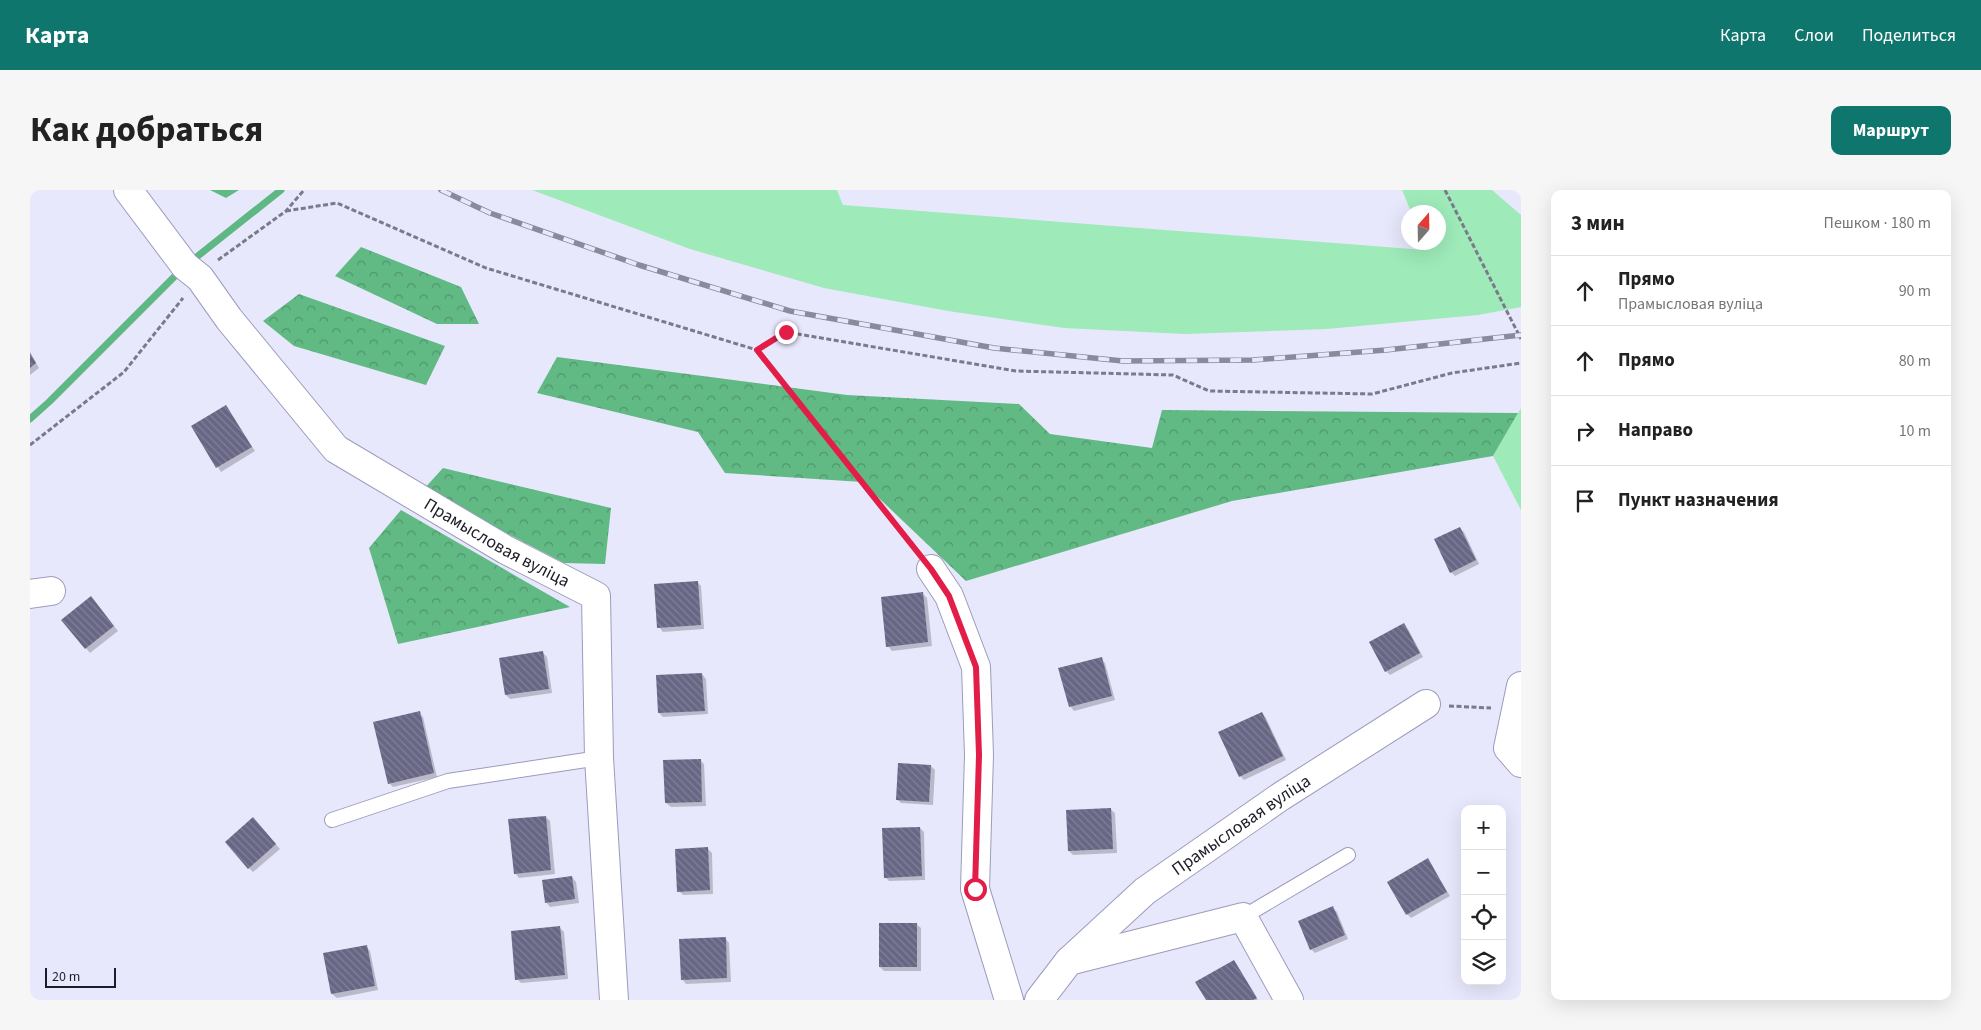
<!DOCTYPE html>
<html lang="ru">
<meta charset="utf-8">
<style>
:root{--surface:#fff;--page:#f6f6f6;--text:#222;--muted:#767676;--line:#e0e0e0;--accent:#0f766e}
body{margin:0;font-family:"Source Sans 3",sans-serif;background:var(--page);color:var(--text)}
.controls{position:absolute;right:15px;bottom:15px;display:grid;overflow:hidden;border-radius:10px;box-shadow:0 5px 20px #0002}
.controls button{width:45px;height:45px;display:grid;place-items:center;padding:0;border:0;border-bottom:1px solid var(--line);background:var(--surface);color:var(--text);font:25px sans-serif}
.compass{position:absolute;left:1371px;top:15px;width:45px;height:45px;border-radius:50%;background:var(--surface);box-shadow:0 5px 20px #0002;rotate:20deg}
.scale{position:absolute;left:15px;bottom:12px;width:71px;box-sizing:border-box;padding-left:5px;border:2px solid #1d1c29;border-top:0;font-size:14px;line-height:18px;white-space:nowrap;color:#1d1c29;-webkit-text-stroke:4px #e8e8fd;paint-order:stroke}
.stop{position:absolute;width:15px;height:15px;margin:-11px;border:4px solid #e11d48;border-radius:50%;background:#fff}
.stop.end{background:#e11d48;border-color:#fff;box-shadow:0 1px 5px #0008}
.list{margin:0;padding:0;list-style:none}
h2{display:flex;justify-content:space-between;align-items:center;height:65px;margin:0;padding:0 20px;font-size:21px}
h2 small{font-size:16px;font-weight:400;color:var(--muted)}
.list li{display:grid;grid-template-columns:32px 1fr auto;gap:15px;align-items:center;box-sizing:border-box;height:70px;padding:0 20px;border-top:1px solid var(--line)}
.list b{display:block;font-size:19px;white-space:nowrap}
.list p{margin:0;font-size:16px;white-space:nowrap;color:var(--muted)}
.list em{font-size:16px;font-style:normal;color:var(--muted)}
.icon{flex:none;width:28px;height:28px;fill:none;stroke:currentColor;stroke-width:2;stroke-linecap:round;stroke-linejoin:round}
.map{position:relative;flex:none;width:1491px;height:810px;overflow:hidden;border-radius:10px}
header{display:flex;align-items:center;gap:30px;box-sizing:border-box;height:70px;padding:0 25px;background:var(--accent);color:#fff}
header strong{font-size:24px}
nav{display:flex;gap:28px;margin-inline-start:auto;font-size:18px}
.intro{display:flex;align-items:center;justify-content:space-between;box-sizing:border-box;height:120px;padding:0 30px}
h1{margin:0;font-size:35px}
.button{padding:12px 22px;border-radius:10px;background:var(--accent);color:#fff;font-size:18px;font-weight:700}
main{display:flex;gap:30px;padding:0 30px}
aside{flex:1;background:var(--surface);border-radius:10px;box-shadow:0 5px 20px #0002}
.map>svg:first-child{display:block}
</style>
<header>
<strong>Карта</strong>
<nav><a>Карта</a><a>Слои</a><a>Поделиться</a></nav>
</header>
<div class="intro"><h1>Как добраться</h1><a class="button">Маршрут</a></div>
<main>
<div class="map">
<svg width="1491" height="810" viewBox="0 0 1491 810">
<defs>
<pattern id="forest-crowns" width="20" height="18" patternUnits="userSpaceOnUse" patternTransform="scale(1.25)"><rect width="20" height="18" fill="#61b984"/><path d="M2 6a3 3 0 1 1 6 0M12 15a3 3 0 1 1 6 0" fill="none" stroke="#4f966c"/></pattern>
<pattern id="building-back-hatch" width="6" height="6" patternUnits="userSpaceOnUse" patternTransform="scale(1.25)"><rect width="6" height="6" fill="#686685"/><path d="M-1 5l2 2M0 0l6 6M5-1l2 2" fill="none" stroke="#818096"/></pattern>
</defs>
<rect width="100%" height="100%" fill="#e8e8fd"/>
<!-- grass -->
<g fill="#9eeab9">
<path d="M 502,0 L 807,0 L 813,15 L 1395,60 L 1393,53 L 1408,52 L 1408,22 L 1381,22 L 1372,0 L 1462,0 L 1491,25 L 1491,117 L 1448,125 L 1297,139 L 1155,144 L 1034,138 L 918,121 L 794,98 L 660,59 Z"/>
<path d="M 1491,218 L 1491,320 L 1463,266 Z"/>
</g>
<!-- forest -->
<g fill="url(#forest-crowns)">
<path d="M 180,0 L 209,0 L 196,8 Z"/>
<path d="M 331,57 L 431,97 L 449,134 L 407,134 L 305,86 Z"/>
<path d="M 269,104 L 415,156 L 396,195 L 264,156 L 233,131 Z"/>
<path d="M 527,167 L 817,205 L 989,214 L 1020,244 L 1122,258 L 1132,220 L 1488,223 L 1463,266 L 1202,311 L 936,391 L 832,292 L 695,283 L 668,242 L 507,203 Z"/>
<path d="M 413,278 L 581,318 L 575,374 L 534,373 L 393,300 Z"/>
<path d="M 371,320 L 540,417 L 368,454 L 339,358 Z"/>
</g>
<!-- shadow -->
<g fill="#0003">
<path d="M 0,162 L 9,178 L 0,185 Z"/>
<path d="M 196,216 L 225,261 L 191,282 L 162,237 Z"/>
<path d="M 1429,338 L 1434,342 L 1449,374 L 1425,386 L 1421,382 Z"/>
<path d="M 667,392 L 671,396 L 674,439 L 633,442 L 629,437 Z"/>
<path d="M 893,404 L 897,408 L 902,456 L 862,461 L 858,456 Z"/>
<path d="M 65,412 L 88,441 L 60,463 L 33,430 Z"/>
<path d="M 1374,435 L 1378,439 L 1393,467 L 1360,485 L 1356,481 Z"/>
<path d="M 513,463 L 517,467 L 522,503 L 480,509 L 476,505 Z"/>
<path d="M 1071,469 L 1075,473 L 1085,510 L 1044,521 L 1040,516 Z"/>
<path d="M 672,484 L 676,489 L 678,524 L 633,527 L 629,523 Z"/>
<path d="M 389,523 L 393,527 L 407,587 L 363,597 L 359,593 Z"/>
<path d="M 1232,523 L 1236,528 L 1256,570 L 1214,590 L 1210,586 Z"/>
<path d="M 670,570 L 674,574 L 676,616 L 641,617 L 636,613 Z"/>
<path d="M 901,576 L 905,580 L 903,615 L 871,613 L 867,609 Z"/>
<path d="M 1080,619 L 1085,623 L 1087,663 L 1043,665 L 1039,661 Z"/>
<path d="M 516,627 L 520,631 L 525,684 L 489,688 L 485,683 Z"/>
<path d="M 227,633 L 250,659 L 223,682 L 219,678 Z"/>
<path d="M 890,638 L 894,642 L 895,690 L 859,691 L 855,687 Z"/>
<path d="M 678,659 L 682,663 L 683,704 L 653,705 L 649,701 Z"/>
<path d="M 1398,670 L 1420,706 L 1381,728 L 1377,724 Z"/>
<path d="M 542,687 L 546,692 L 549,713 L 520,717 L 516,712 Z"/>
<path d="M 1303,718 L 1307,722 L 1318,749 L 1285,763 L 1281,759 Z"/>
<path d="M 886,734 L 891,738 L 891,781 L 854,781 L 850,777 Z"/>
<path d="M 530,738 L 534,742 L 538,789 L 491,793 L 487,789 Z"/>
<path d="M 695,748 L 699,753 L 701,792 L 656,794 L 652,789 Z"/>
<path d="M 336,756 L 340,761 L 348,800 L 307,808 L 302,804 L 295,764 Z"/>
<path d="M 1204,771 L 1228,810 L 1177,810 Z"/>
</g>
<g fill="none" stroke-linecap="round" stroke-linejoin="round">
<!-- stream -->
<g stroke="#5fb883" stroke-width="7">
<path d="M 159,73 L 251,0"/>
<path d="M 0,229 L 19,212 L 151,80"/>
</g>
</g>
<!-- building -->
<g fill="url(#building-back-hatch)">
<path d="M 0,163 L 6,173 L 0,178 Z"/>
<path d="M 196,215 L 222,257 L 186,278 L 161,236 Z"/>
<path d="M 1430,337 L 1446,370 L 1420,383 L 1404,349 Z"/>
<path d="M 668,391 L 671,435 L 627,438 L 624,394 Z"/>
<path d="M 893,402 L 898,452 L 856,457 L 851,407 Z"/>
<path d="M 61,406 L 84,436 L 55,459 L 31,430 Z"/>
<path d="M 1374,433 L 1390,463 L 1355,482 L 1339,452 Z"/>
<path d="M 513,461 L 519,499 L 475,505 L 469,468 Z"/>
<path d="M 1072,467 L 1082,506 L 1039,517 L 1028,478 Z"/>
<path d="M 672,483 L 675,521 L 628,523 L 626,485 Z"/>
<path d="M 390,521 L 404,583 L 358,594 L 343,532 Z"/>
<path d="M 1232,522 L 1253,566 L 1209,587 L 1188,542 Z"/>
<path d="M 671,569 L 672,612 L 635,613 L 633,570 Z"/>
<path d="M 868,573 L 901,575 L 899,612 L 866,610 Z"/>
<path d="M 1081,618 L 1083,659 L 1038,661 L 1036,620 Z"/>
<path d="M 516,626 L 521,680 L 484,684 L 478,629 Z"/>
<path d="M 223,627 L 246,654 L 218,679 L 195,652 Z"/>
<path d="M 890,637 L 892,686 L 854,688 L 852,638 Z"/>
<path d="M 678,657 L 680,700 L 647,702 L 645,659 Z"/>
<path d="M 1398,668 L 1417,702 L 1376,725 L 1357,692 Z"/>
<path d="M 542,686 L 545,709 L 515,713 L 512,690 Z"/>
<path d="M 1303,716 L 1315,745 L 1280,760 L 1268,731 Z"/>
<rect x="849" y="733" width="38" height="44"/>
<path d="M 530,736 L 535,785 L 485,790 L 481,741 Z"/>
<path d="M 696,747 L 697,788 L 651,790 L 649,749 Z"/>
<path d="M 337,755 L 345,796 L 301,804 L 293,763 Z"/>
<path d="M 1204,770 L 1227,808 L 1223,810 L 1176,810 L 1165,792 Z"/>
</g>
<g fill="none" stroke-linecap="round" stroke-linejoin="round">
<defs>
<g id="service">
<path d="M 302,630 L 418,591 L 569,568"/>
<path d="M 1213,727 L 1318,665"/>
</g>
<g id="minor">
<path id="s1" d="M 98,0 L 155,76 L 170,88 L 199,129 L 306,259 L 476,360 L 566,406 L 569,568 L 584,810"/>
<path d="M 901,379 L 919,406 L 946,477 L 949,565 L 945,699 L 979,810"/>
<path d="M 0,404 L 21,401"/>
<path d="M 1491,496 L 1478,558 L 1491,573"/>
<path id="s2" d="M 1039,771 L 1115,701 L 1250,607 L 1396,514"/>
<path d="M 1009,810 L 1039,771 L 1213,727 L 1259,810"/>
</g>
</defs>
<!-- service casing -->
<use href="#service" stroke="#9c9bbc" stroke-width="16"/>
<!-- minor casing -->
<use href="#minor" stroke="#9c9bbc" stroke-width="30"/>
<!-- path -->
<g stroke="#7a7a8b" stroke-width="3" stroke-dasharray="5 2.5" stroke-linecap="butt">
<path d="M 1415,0 L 1491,149"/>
<path d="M 256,21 L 307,13 L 456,78 L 727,160 L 886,359"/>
<path d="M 188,70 L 256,21 L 274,0"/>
<path d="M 727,160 L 756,142 L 986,181 L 1143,185 L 1179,201 L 1342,204 L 1422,183 L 1491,173"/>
<path d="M 0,255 L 94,182 L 153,108"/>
<path d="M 1419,516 L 1461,518"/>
</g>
<!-- service -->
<use href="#service" stroke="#fff" stroke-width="14"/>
<!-- minor -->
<use href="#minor" stroke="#fff" stroke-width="28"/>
<defs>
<path id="rail" d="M 411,0 L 460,23 L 609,75 L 760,121 L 964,158 L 1093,171 L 1223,170 L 1356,160 L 1491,145"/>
</defs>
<!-- rail casing -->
<use href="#rail" stroke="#8b8a9b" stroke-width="5.5"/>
<!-- rail -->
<use href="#rail" stroke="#e8e8fd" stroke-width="4" stroke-dasharray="11" stroke-linecap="butt"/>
</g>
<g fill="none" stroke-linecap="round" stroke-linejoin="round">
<!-- route -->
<path stroke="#e11d48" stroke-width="6" d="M 756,142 L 727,160 L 901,379 L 919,406 L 946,477 L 949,565 L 945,699"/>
</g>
<g text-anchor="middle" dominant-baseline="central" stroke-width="4.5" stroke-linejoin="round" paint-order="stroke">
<!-- street labels -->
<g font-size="18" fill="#1d1c29" stroke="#e8e8fd">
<text stroke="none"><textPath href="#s1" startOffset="519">Прамысловая вуліца</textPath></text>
<text stroke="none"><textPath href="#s2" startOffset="220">Прамысловая вуліца</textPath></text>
</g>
</g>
</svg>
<div class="controls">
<button>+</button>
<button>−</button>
<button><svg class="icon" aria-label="locate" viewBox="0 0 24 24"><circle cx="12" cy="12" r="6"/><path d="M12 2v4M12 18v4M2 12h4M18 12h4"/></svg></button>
<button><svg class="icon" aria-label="layers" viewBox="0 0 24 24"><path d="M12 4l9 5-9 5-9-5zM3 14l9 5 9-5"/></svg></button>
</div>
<svg class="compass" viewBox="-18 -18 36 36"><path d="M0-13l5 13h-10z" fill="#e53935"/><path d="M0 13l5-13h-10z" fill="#767676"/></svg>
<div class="scale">20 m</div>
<div class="stop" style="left:945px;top:699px"></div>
<div class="stop end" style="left:756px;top:142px"></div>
</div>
<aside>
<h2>3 мин<small>Пешком · 180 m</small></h2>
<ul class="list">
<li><svg class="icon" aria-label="ahead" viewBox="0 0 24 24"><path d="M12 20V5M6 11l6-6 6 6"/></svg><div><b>Прямо</b><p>Прамысловая вуліца</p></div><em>90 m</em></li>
<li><svg class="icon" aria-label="ahead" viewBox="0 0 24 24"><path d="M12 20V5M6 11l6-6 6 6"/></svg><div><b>Прямо</b></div><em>80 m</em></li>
<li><svg class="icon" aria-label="right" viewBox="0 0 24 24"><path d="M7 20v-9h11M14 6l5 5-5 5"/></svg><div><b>Направо</b></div><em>10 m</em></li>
<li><svg class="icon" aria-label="arrive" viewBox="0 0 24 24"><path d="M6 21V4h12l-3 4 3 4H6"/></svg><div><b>Пункт назначения</b></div></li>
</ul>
</aside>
</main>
